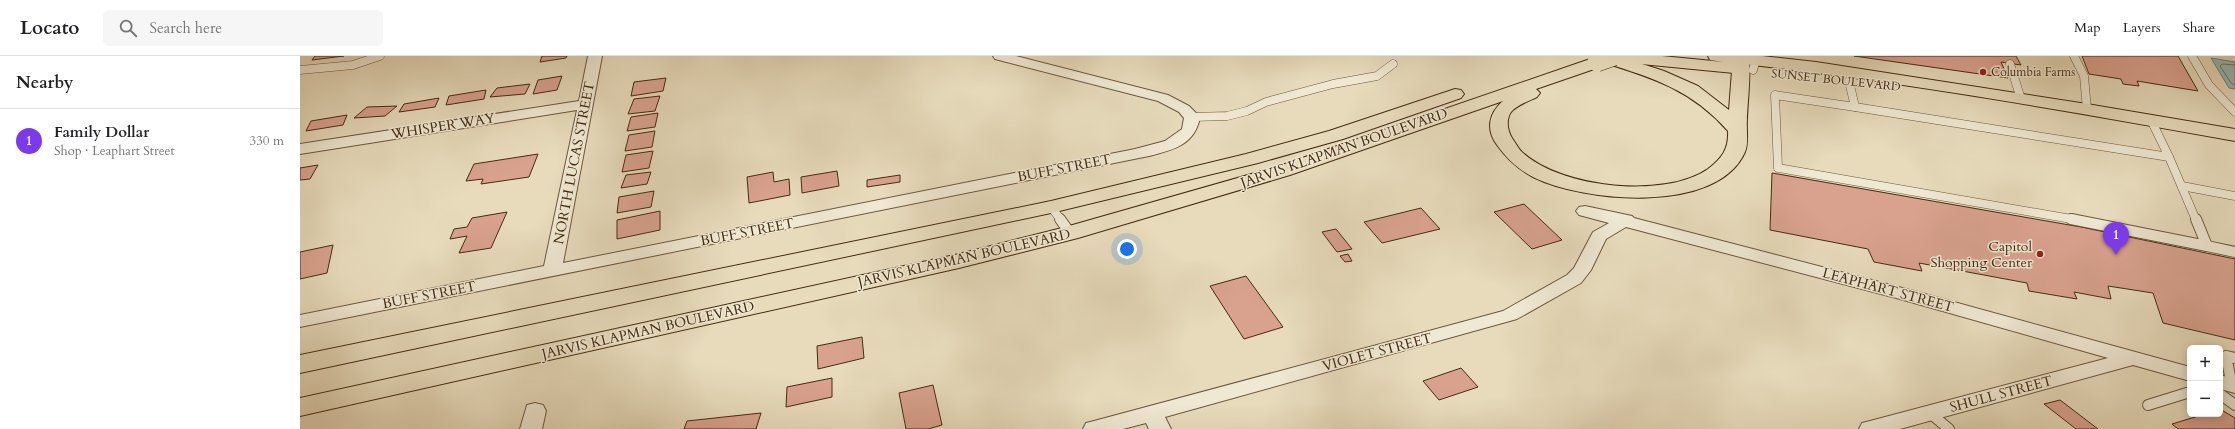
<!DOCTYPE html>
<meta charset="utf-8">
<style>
:root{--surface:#fff;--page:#f6f6f6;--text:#202124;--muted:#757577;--line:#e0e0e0;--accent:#7c3aed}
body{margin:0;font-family:Cardo,serif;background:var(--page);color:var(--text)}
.controls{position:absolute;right:12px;bottom:12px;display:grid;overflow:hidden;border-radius:6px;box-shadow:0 2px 10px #0003}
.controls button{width:36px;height:36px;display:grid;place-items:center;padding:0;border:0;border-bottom:1px solid var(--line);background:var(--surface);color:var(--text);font:20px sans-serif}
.you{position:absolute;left:827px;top:193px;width:14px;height:14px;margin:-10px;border:3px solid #fff;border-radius:50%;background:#1a73e8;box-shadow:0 0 0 6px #1a73e833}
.badge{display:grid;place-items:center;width:26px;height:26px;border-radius:50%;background:var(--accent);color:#fff;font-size:13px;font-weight:700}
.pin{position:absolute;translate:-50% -33px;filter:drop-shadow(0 1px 2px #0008)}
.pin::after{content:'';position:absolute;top:21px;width:14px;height:12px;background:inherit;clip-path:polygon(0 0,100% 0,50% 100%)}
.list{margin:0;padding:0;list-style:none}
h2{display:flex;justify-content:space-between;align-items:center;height:52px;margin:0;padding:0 16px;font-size:17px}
h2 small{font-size:13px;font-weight:400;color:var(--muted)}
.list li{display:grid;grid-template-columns:26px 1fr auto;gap:12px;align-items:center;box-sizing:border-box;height:64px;padding:0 16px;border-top:1px solid var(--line)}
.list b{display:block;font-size:15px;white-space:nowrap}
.list p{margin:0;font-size:13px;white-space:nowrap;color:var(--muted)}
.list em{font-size:13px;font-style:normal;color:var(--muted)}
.icon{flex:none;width:22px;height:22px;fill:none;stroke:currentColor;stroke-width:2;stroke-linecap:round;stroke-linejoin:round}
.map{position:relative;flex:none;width:1935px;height:373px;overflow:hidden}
header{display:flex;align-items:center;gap:24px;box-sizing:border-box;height:56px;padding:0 20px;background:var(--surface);border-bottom:1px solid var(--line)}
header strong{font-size:19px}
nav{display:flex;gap:22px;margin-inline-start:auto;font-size:14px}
.search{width:280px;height:36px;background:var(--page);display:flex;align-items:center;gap:10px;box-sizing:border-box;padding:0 14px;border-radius:6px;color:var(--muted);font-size:15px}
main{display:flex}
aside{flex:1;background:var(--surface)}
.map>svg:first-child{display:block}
</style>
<header>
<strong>Locato</strong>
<div class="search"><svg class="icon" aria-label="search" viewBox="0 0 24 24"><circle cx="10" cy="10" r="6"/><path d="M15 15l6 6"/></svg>Search here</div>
<nav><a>Map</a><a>Layers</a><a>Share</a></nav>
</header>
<main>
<aside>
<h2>Nearby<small></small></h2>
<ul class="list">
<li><span class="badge">1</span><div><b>Family Dollar</b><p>Shop · Leaphart Street</p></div><em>330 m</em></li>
</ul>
</aside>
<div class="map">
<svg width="1935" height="373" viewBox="0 0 1935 373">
<rect width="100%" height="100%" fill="#e7dbbc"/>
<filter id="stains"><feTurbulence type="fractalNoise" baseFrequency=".005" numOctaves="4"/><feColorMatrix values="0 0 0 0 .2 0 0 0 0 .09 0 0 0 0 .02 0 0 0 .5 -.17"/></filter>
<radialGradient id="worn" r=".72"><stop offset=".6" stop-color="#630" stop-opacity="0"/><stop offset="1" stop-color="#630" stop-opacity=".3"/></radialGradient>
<!-- water -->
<path fill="#98b9b8" stroke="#778075" d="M 1911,2 L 1935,6 L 1935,33 L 1929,32 Z"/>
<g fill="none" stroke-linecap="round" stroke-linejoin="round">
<!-- shore -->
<path stroke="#6e7264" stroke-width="1" d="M 1935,9 L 1922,8 L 1920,10 L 1931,27 L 1935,29"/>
</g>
<!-- building -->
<g fill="#d9a28f" stroke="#452b11">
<path d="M 15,0 L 44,0 L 12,4 Z"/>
<path d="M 242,0 L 267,0 L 266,2 L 240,6 Z"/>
<path d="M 1554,0 L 1716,0 L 1721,9 L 1701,6 L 1708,22 Z"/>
<path d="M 1782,0 L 1878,0 L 1898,35 L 1837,25 L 1839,30 L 1823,28 L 1821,23 L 1789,18 Z"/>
<path d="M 262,20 L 257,34 L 233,38 L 238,24 Z"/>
<path d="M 366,22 L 363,35 L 331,40 L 334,26 Z"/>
<path d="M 230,28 L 225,38 L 190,41 L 197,32 Z"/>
<path d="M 186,34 L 184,43 L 146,49 L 149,40 Z"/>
<path d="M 360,40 L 355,55 L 328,58 L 334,43 Z"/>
<path d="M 139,42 L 135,51 L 99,56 L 104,48 Z"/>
<path d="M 97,50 L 85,60 L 54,62 L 67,51 Z"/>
<path d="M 358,57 L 355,71 L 327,75 L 331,61 Z"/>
<path d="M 47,59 L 43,69 L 6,75 L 11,65 Z"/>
<path d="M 355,75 L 352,91 L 325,95 L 329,79 Z"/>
<path d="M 353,95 L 349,112 L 322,116 L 326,99 Z"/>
<path d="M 238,98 L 229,121 L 181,128 L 183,123 L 166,125 L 174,108 Z"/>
<path d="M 18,109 L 10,123 L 0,124 L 0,112 Z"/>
<path d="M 537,115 L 539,130 L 502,137 L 501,121 Z"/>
<path d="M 351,116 L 347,128 L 321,132 L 326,119 Z"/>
<path d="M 473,116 L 474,126 L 489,123 L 490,139 L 449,147 L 447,121 Z"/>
<path d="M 1472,117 L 1781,171 L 1935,203 L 1935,284 L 1863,267 L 1853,237 L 1808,230 L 1811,243 L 1774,236 L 1777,243 L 1729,235 L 1727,227 L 1619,207 L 1622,215 L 1574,206 L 1568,193 L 1470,174 Z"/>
<path d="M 600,119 L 600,126 L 567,131 L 567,124 Z"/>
<path d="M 354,135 L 351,151 L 317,157 L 319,141 Z"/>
<path d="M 1224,148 L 1262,184 L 1232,193 L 1194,156 Z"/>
<path d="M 1121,152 L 1140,173 L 1082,187 L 1064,166 Z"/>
<path d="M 360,155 L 360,174 L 317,183 L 317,164 Z"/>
<path d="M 207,156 L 191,192 L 159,197 L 167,180 L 150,183 L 154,173 L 167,171 L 172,162 Z"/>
<path d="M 1036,173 L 1052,193 L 1037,196 L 1022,176 Z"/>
<path d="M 33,189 L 27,217 L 0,223 L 0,196 Z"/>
<path d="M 1048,198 L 1052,205 L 1045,206 L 1040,200 Z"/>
<path d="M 946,220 L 983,271 L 944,283 L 910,230 Z"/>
<path d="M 562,281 L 564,302 L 518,313 L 517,290 Z"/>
<path d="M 1161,312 L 1178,331 L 1139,344 L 1123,325 Z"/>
<path d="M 532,322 L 532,341 L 486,351 L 487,331 Z"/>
<path d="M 633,329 L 642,369 L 628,373 L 606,373 L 599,337 Z"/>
<path d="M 1760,344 L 1798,373 L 1776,373 L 1744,348 Z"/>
<path d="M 1920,353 L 1935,362 L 1935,373 L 1878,373 L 1872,368 L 1905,358 L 1920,358 Z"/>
<path d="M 461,357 L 456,373 L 384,373 L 387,365 Z"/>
</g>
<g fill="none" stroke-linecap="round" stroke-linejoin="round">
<defs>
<g id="service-far1">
<path d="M 1774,0 L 1784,20 L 1787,53"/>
<path d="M 1892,0 L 1909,29 L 1935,56"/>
<path d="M 1710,8 L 1721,43"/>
<path d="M 0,14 L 53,9 L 80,0"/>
<path d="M 1453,14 L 1457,0"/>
<path d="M 1549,25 L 1555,51 L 1869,101 L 1851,64"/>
<path d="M 1555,51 L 1475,39 L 1478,112 L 1777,164"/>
<path d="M 892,61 L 927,60 L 947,55 L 966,46 L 1033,28 L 1077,20 L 1093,8"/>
<path d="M 1869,101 L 1896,164"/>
<path d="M 1882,130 L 1935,140"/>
<path d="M 751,151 L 761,164"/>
</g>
<g id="service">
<path d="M 760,163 L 770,177"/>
<path d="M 1771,163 L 1907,190 L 1896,163"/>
<path d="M 1907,190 L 1935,196"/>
<path d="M 1932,330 L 1926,300 L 1935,302"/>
<path d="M 1920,338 L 1935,349"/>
<path d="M 1848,349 L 1890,336"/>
<path d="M 1630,357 L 1649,373"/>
</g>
<g id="minor">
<path d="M 288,0 L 302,0 L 263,207 L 835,93 L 865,85 L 882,73 L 884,62 L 879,56 L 858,45 L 695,3 L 693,0 L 716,0 L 868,39 L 889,50 L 900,61 C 895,89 873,94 849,100 L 0,271 L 0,259 L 244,210 L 277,54 L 0,98 L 0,88 L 279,45 Z"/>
<path d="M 1285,150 L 1332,160 L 1334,162 L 1614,235 L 1890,311 L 1890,325 L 1833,309 L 1600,373 L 1559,373 L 1562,367 L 1570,365 L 1808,302 L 1600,243 L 1326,171 L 1306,183 L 1291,214 L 1281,227 L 1217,263 L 865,361 L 871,373 L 849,373 L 846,367 L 823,373 L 783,373 L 786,367 L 794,365 L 1203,255 L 1267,219 L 1274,212 L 1293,176 L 1309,167 L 1279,159 L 1276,155 L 1279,151 Z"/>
<path d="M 1920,319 L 1935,323 L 1935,337 L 1920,333 Z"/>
<path d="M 235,347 L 243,349 L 246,355 L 242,373 L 220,373 L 227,349 Z"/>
</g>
<path id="primary" d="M 1302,0 L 1362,0 L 1423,6 L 1410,4 L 1408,0 L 1462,0 L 1516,6 L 1787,48 L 1935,73 L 1935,85 C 1769,55 1603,26 1435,7 L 1440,8 L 1443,12 L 1440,16 L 1434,17 L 1310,5 L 1304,4 Z"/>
<g id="trunk">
<path d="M 1292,0 L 1317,0 L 1364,15 L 1398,30 L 1429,54 L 1433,2 L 1434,0 L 1448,0 C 1452,8 1447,52 1447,63 C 1446,74 1449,86 1445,96 C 1417,159 1283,146 1233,121 C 1218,113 1207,103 1197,89 C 1186,74 1188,58 1203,45 L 990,119 L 778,182 L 659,212 L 0,360 L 0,342 L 659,198 L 762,172 L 976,111 L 1293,2 ZM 1305,7 C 1354,22 1393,35 1428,75 C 1429,93 1422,102 1408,113 C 1365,143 1262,132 1223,97 C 1219,94 1217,89 1214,85 C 1208,77 1205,65 1211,56 C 1217,49 1229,45 1237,41 L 1240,37 L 1236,33 L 1303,10 Z"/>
<path d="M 1155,33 L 1161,34 L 1164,38 L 1161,42 L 1043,83 L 958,107 L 751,157 L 0,317 L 0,299 L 751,145 L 946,98 L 1029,75 Z"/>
</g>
</defs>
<!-- service-far1 casing -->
<use href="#service-far1" stroke="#6e573c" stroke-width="9"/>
<!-- service casing -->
<use href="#service" stroke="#6e573c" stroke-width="12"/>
<!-- minor casing -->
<use href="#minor" stroke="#6e573c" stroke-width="2"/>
<!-- primary casing -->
<use href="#primary" stroke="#452b11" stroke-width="2"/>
<!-- trunk casing -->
<use href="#trunk" stroke="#452b11" stroke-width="2"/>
<!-- service-far1 -->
<use href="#service-far1" stroke="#efe8d3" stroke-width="8"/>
<!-- service -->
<use href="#service" stroke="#efe8d3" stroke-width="10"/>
<!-- minor -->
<use href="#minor" fill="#efe8d3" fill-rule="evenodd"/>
<!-- primary -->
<use href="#primary" fill="#e7dbbc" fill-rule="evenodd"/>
<!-- trunk -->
<use href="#trunk" fill="#e7dbbc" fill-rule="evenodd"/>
<defs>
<path id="trunk-bridge" d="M 1297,6 L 1314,0"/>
</defs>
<!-- trunk-bridge casing -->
<use href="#trunk-bridge" stroke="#452b11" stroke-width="20" stroke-linecap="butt"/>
<!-- trunk-bridge -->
<use href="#trunk-bridge" stroke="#e7dbbc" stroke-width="19"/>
</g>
<!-- markers -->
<g fill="#8f2418" stroke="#efe8d3" stroke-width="1.5">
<circle cx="1683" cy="16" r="4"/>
<circle cx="1740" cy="198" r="4"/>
</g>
<g text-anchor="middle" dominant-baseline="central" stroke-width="3" stroke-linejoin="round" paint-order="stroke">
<!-- far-poi labels -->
<g font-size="12" fill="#452b11" stroke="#efe8d3" text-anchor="start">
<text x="1691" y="16">Columbia Farms</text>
</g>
<!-- far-street labels -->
<g font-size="12" fill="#452b11" stroke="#efe8d3">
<text transform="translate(1536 24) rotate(6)">SUNSET BOULEVARD</text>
</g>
<!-- street labels -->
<g font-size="14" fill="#452b11" stroke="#efe8d3">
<text transform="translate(143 70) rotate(-9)">WHISPER WAY</text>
<text transform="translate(1044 92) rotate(-19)">JARVIS KLAPMAN BOULEVARD</text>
<text transform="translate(274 107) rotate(-79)">NORTH LUCAS STREET</text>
<text transform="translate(764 112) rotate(-11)">BUFF STREET</text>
<text transform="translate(447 176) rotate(-11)">BUFF STREET</text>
<text transform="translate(664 202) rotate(-13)">JARVIS KLAPMAN BOULEVARD</text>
<text transform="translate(1588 234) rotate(15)">LEAPHART STREET</text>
<text transform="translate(129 239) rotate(-11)">BUFF STREET</text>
<text transform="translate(348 274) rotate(-13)">JARVIS KLAPMAN BOULEVARD</text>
<text transform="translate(1077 296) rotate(-15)">VIOLET STREET</text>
<text transform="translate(1701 338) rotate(-15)">SHULL STREET</text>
</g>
<!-- poi labels -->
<g font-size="14" fill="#452b11" stroke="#efe8d3" text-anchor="end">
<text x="1732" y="190">Capitol<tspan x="1732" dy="16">Shopping Center</tspan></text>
</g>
</g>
<rect width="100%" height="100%" filter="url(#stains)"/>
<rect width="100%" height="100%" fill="url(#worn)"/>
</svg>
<div class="controls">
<button>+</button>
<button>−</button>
</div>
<div class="you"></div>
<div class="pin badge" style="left:1816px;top:199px">1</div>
</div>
</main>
